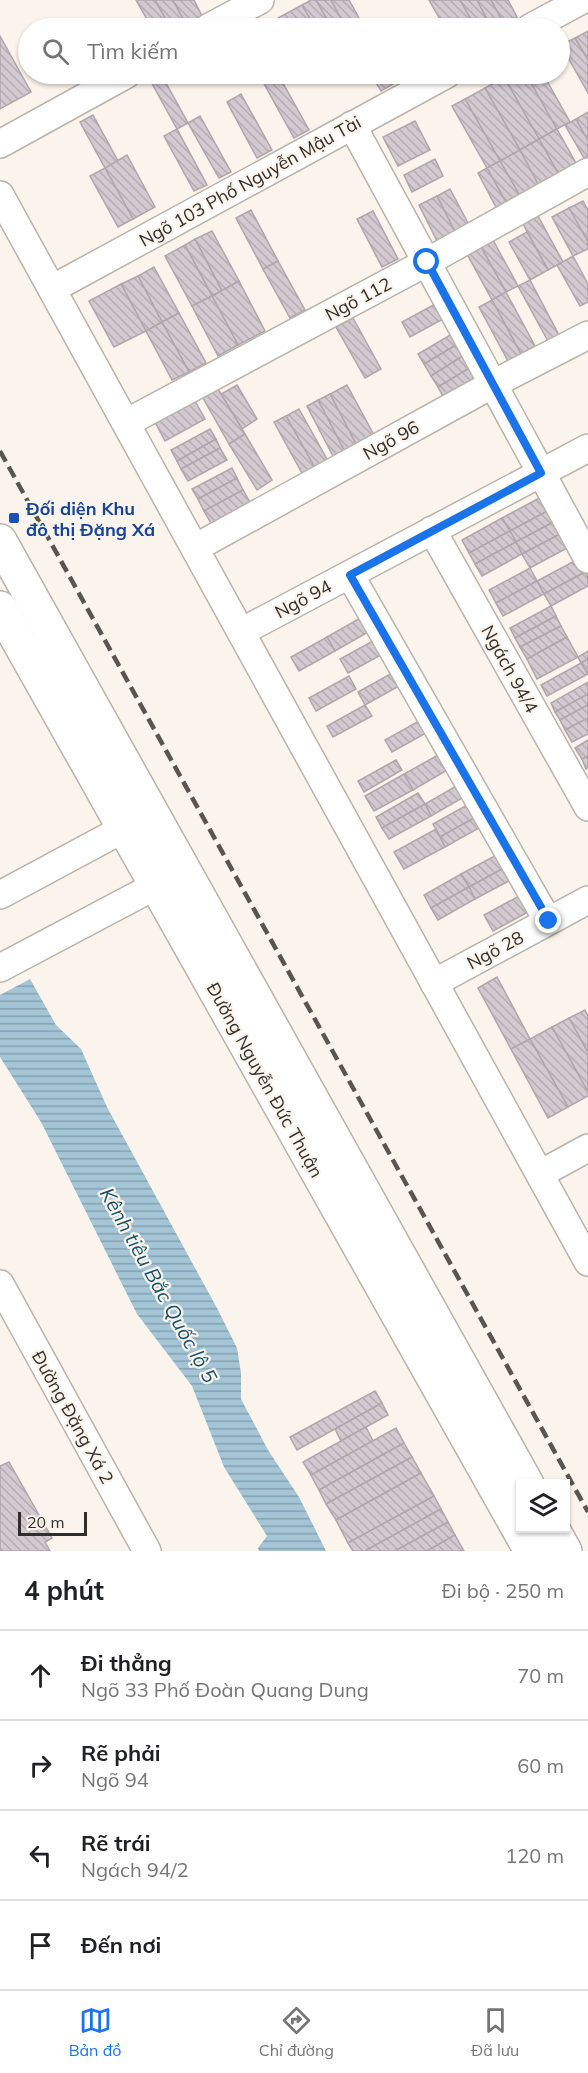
<!DOCTYPE html>
<html lang="vi">
<meta charset="utf-8">
<style>
:root{--surface:#fff;--page:#f6f6f6;--text:#202124;--muted:#757577;--line:#e0e0e0;--accent:#1a73e8}
body{margin:0;font-family:Mulish,sans-serif;background:var(--page);color:var(--text)}
.controls{position:absolute;right:18px;bottom:18px;display:grid;overflow:hidden;border-radius:0px;box-shadow:0 2px 4px #0004}
.controls button{width:54px;height:54px;display:grid;place-items:center;padding:0;border:0;border-bottom:2px solid var(--line);background:var(--surface);color:var(--text);font:30px sans-serif}
.scale{position:absolute;left:18px;bottom:15px;width:69px;box-sizing:border-box;padding-left:6px;border:3px solid #312f2b;border-top:0;font-size:16px;line-height:21px;white-space:nowrap;color:#312f2b;-webkit-text-stroke:4px #fbf4ec;paint-order:stroke}
.stop{position:absolute;width:18px;height:18px;margin:-14px;border:4px solid #1a73e8;border-radius:50%;background:#fff}
.stop.end{background:#1a73e8;border-color:#fff;box-shadow:0 2px 6px #0008}
.list{margin:0;padding:0;list-style:none}
h2{display:flex;justify-content:space-between;align-items:center;height:78px;margin:0;padding:0 24px;font-size:26px}
h2 small{font-size:20px;font-weight:400;color:var(--muted)}
.list li{display:grid;grid-template-columns:39px 1fr auto;gap:18px;align-items:center;box-sizing:border-box;height:90px;padding:0 24px;border-top:2px solid var(--line)}
.list b{display:block;font-size:22px;white-space:nowrap}
.list p{margin:0;font-size:20px;white-space:nowrap;color:var(--muted)}
.list em{font-size:20px;font-style:normal;color:var(--muted)}
.icon{flex:none;width:33px;height:33px;fill:none;stroke:currentColor;stroke-width:2;stroke-linecap:round;stroke-linejoin:round}
.map{position:relative;flex:none;width:588px;height:1551px;overflow:hidden}
.search{position:absolute;background:var(--surface);box-shadow:0 2px 4px #0004;left:18px;right:18px;top:18px;height:66px;display:flex;align-items:center;gap:15px;box-sizing:border-box;padding:0 21px;border-radius:33px;color:var(--muted);font-size:22px}
.sheet{height:438px;background:var(--surface)}
nav{display:flex;justify-content:space-around;align-items:center;box-sizing:border-box;height:84px;border-top:2px solid var(--line);background:var(--surface);font-size:16px;color:var(--muted)}
nav a{display:grid;justify-items:center;gap:3px}
nav .on{color:var(--accent)}
.map>svg:first-child{display:block}
</style>
<div class="map">
<svg width="588" height="1551" viewBox="0 0 588 1551">
<defs>
<pattern id="water-rules" width="6" height="5" patternUnits="userSpaceOnUse" patternTransform="scale(1.5)"><rect width="6" height="5" fill="#a4c5d6"/><path d="M0 2.5h6" fill="none" stroke="#86a0ae"/></pattern>
<pattern id="building-back-hatch" width="6" height="6" patternUnits="userSpaceOnUse" patternTransform="scale(1.5)"><rect width="6" height="6" fill="#d3c9d0"/><path d="M-1 5l2 2M0 0l6 6M5-1l2 2" fill="none" stroke="#b6adb3"/></pattern>
</defs>
<rect width="100%" height="100%" fill="#fbf4ec"/>
<!-- water -->
<path fill="url(#water-rules)" d="M 30,979 L 56,1025 L 81,1049 L 107,1107 L 218,1310 L 237,1348 L 241,1373 L 241,1399 L 268,1450 L 299,1497 L 326,1551 L 259,1551 L 258,1548 L 267,1536 L 224,1467 L 192,1386 L 137,1314 L 41,1122 L 0,1057 L 0,995 Z"/>
<!-- building -->
<g fill="url(#building-back-hatch)" stroke="#afa6ac" stroke-width="1.5">
<path d="M 136,0 L 155,0 L 171,28 L 152,28 Z"/>
<path d="M 155,0 L 173,0 L 187,26 L 183,28 L 171,28 Z"/>
<path d="M 173,0 L 194,0 L 203,18 L 187,26 Z"/>
<path d="M 311,0 L 316,0 L 332,28 L 315,28 L 302,5 Z"/>
<path d="M 316,0 L 331,0 L 346,28 L 332,28 Z"/>
<path d="M 331,0 L 349,0 L 364,27 L 346,28 Z"/>
<path d="M 429,0 L 460,0 L 476,28 L 445,28 Z"/>
<path d="M 460,0 L 477,0 L 492,28 L 476,28 Z"/>
<path d="M 477,0 L 491,0 L 504,24 L 492,28 Z"/>
<path d="M 491,0 L 508,0 L 517,17 L 504,24 Z"/>
<path d="M 302,5 L 315,28 L 284,28 L 278,18 Z"/>
<path d="M 588,31 L 588,60 L 575,38 Z"/>
<path d="M 0,36 L 31,92 L 0,109 Z"/>
<path d="M 575,38 L 588,60 L 588,93 L 561,45 Z"/>
<path d="M 158,74 L 161,74 L 188,123 L 177,129 L 149,78 Z"/>
<path d="M 278,74 L 309,130 L 294,138 L 263,82 Z"/>
<path d="M 371,74 L 390,74 L 395,83 L 381,91 Z"/>
<path d="M 511,74 L 526,74 L 557,129 L 539,139 L 504,77 Z"/>
<path d="M 526,74 L 543,74 L 570,122 L 557,129 Z"/>
<path d="M 504,77 L 539,139 L 520,150 L 485,88 Z"/>
<path d="M 485,88 L 520,150 L 500,161 L 465,99 Z"/>
<path d="M 241,94 L 272,150 L 257,158 L 227,102 Z"/>
<path d="M 465,99 L 500,161 L 487,168 L 452,106 Z"/>
<path d="M 588,112 L 588,141 L 576,119 Z"/>
<path d="M 93,115 L 118,161 L 105,168 L 80,122 Z"/>
<path d="M 200,116 L 231,172 L 219,178 L 188,123 Z"/>
<path d="M 576,119 L 588,141 L 588,156 L 584,158 L 565,125 Z"/>
<path d="M 415,121 L 430,150 L 398,166 L 383,137 Z"/>
<path d="M 177,129 L 207,185 L 194,191 L 164,136 Z"/>
<path d="M 557,129 L 577,165 L 559,175 L 539,139 Z"/>
<path d="M 539,139 L 559,175 L 539,186 L 520,150 Z"/>
<path d="M 520,150 L 539,186 L 520,196 L 500,161 Z"/>
<path d="M 127,155 L 155,207 L 133,219 L 105,168 Z"/>
<path d="M 435,159 L 443,176 L 412,192 L 404,175 Z"/>
<path d="M 500,161 L 520,196 L 507,204 L 487,168 Z"/>
<path d="M 105,168 L 133,219 L 118,227 L 90,176 Z"/>
<path d="M 487,168 L 507,204 L 497,209 L 478,173 Z"/>
<path d="M 450,189 L 469,225 L 455,232 L 437,196 Z"/>
<path d="M 437,196 L 455,232 L 437,241 L 419,205 Z"/>
<path d="M 583,201 L 588,210 L 588,242 L 569,208 Z"/>
<path d="M 569,208 L 588,242 L 588,249 L 573,256 L 552,217 Z"/>
<path d="M 251,210 L 278,261 L 263,269 L 236,218 Z"/>
<path d="M 373,211 L 398,259 L 382,267 L 357,219 Z"/>
<path d="M 538,216 L 563,262 L 548,270 L 523,224 Z"/>
<path d="M 212,231 L 239,281 L 222,291 L 195,239 Z"/>
<path d="M 527,232 L 548,270 L 530,280 L 509,242 Z"/>
<path d="M 195,239 L 222,291 L 212,296 L 185,245 Z"/>
<path d="M 493,240 L 518,286 L 506,292 L 481,247 Z"/>
<path d="M 185,245 L 212,296 L 192,306 L 165,256 Z"/>
<path d="M 481,247 L 506,292 L 492,300 L 467,254 Z"/>
<path d="M 573,256 L 588,284 L 588,302 L 580,306 L 557,265 Z"/>
<path d="M 278,261 L 305,310 L 290,318 L 263,269 Z"/>
<path d="M 154,267 L 179,313 L 162,322 L 138,276 Z"/>
<path d="M 138,276 L 162,322 L 146,331 L 121,284 Z"/>
<path d="M 530,280 L 560,337 L 549,343 L 518,286 Z"/>
<path d="M 239,281 L 265,331 L 238,345 L 212,296 Z"/>
<path d="M 121,284 L 146,331 L 114,347 L 89,301 Z"/>
<path d="M 506,292 L 535,346 L 521,354 L 492,300 Z"/>
<path d="M 212,296 L 238,345 L 218,356 L 192,306 Z"/>
<path d="M 492,300 L 521,354 L 508,361 L 479,307 Z"/>
<path d="M 437,303 L 445,318 L 410,337 L 402,322 Z"/>
<path d="M 179,313 L 206,363 L 189,372 L 162,322 Z"/>
<path d="M 353,318 L 381,369 L 365,378 L 336,327 Z"/>
<path d="M 162,322 L 189,372 L 172,380 L 146,331 Z"/>
<path d="M 457,331 L 463,341 L 424,364 L 418,354 Z"/>
<path d="M 463,341 L 469,352 L 431,376 L 424,364 Z"/>
<path d="M 469,352 L 476,364 L 438,387 L 431,376 Z"/>
<path d="M 476,364 L 471,384 L 445,400 L 438,387 Z"/>
<path d="M 237,385 L 257,419 L 242,429 L 221,394 Z"/>
<path d="M 347,385 L 375,437 L 357,446 L 330,394 Z"/>
<path d="M 218,389 L 245,434 L 229,444 L 203,398 Z"/>
<path d="M 330,394 L 357,446 L 345,452 L 318,400 Z"/>
<path d="M 318,400 L 345,452 L 334,458 L 307,406 Z"/>
<path d="M 195,401 L 205,419 L 165,441 L 155,422 Z"/>
<path d="M 299,409 L 328,461 L 315,468 L 286,416 Z"/>
<path d="M 286,416 L 315,468 L 303,475 L 274,422 Z"/>
<path d="M 210,429 L 216,439 L 177,461 L 171,450 Z"/>
<path d="M 245,434 L 272,480 L 257,490 L 229,444 Z"/>
<path d="M 216,439 L 220,448 L 181,469 L 177,461 Z"/>
<path d="M 220,448 L 227,460 L 188,481 L 181,469 Z"/>
<path d="M 232,468 L 237,478 L 198,499 L 192,489 Z"/>
<path d="M 237,478 L 243,490 L 204,511 L 198,499 Z"/>
<path d="M 243,490 L 251,504 L 212,525 L 204,511 Z"/>
<path d="M 543,496 L 551,509 L 510,531 L 502,518 Z"/>
<path d="M 551,509 L 557,520 L 516,542 L 510,531 Z"/>
<path d="M 502,518 L 510,531 L 469,553 L 462,540 Z"/>
<path d="M 557,520 L 564,532 L 522,554 L 516,542 Z"/>
<path d="M 510,531 L 516,542 L 475,564 L 469,553 Z"/>
<path d="M 564,532 L 571,546 L 530,568 L 522,554 Z"/>
<path d="M 516,542 L 522,554 L 482,576 L 475,564 Z"/>
<path d="M 580,558 L 587,571 L 544,594 L 537,581 Z"/>
<path d="M 530,568 L 537,581 L 496,603 L 489,590 Z"/>
<path d="M 587,571 L 588,586 L 551,606 L 544,594 Z"/>
<path d="M 537,581 L 544,594 L 503,616 L 496,603 Z"/>
<path d="M 551,606 L 556,616 L 515,638 L 510,628 Z"/>
<path d="M 369,613 L 377,627 L 335,651 L 327,637 Z"/>
<path d="M 556,616 L 561,626 L 520,647 L 515,638 Z"/>
<path d="M 561,626 L 567,637 L 527,659 L 520,647 Z"/>
<path d="M 382,636 L 390,650 L 348,673 L 340,659 Z"/>
<path d="M 327,637 L 335,651 L 299,671 L 291,657 Z"/>
<path d="M 567,637 L 578,657 L 537,679 L 527,659 Z"/>
<path d="M 588,651 L 588,659 L 581,663 L 578,657 Z"/>
<path d="M 588,659 L 588,674 L 581,663 Z"/>
<path d="M 581,663 L 588,674 L 547,696 L 541,685 Z"/>
<path d="M 401,668 L 408,681 L 365,705 L 358,692 Z"/>
<path d="M 349,676 L 356,689 L 316,711 L 309,698 Z"/>
<path d="M 588,682 L 588,694 L 555,712 L 551,703 Z"/>
<path d="M 588,694 L 588,705 L 560,720 L 555,712 Z"/>
<path d="M 365,705 L 372,716 L 333,737 L 327,726 Z"/>
<path d="M 588,705 L 588,718 L 565,730 L 560,720 Z"/>
<path d="M 428,716 L 435,728 L 392,752 L 385,740 Z"/>
<path d="M 588,718 L 588,734 L 572,742 L 565,730 Z"/>
<path d="M 588,740 L 588,756 L 582,759 L 575,748 Z"/>
<path d="M 440,754 L 449,769 L 413,790 L 404,774 Z"/>
<path d="M 588,756 L 588,768 L 586,769 L 582,759 Z"/>
<path d="M 396,760 L 402,770 L 364,792 L 358,781 Z"/>
<path d="M 404,774 L 413,790 L 374,811 L 365,796 Z"/>
<path d="M 465,781 L 471,793 L 431,816 L 425,804 Z"/>
<path d="M 418,793 L 425,804 L 382,828 L 376,817 Z"/>
<path d="M 476,800 L 483,813 L 440,837 L 433,824 Z"/>
<path d="M 425,804 L 431,816 L 389,839 L 382,828 Z"/>
<path d="M 483,813 L 488,823 L 445,847 L 440,837 Z"/>
<path d="M 436,829 L 445,847 L 404,869 L 394,852 Z"/>
<path d="M 504,851 L 511,864 L 469,887 L 461,874 Z"/>
<path d="M 511,864 L 518,876 L 475,899 L 469,887 Z"/>
<path d="M 461,874 L 469,887 L 431,908 L 424,895 Z"/>
<path d="M 469,887 L 475,899 L 438,920 L 431,908 Z"/>
<path d="M 521,895 L 530,911 L 493,931 L 484,915 Z"/>
<path d="M 497,977 L 530,1039 L 511,1049 L 478,988 Z"/>
<path d="M 585,1010 L 588,1016 L 588,1053 L 569,1018 Z"/>
<path d="M 569,1018 L 588,1053 L 588,1092 L 552,1027 Z"/>
<path d="M 552,1027 L 588,1092 L 588,1096 L 568,1107 L 530,1039 Z"/>
<path d="M 530,1039 L 568,1107 L 548,1118 L 511,1049 Z"/>
<path d="M 375,1391 L 382,1403 L 297,1450 L 290,1437 Z"/>
<path d="M 382,1403 L 388,1415 L 341,1441 L 335,1429 Z"/>
<path d="M 366,1427 L 373,1441 L 311,1475 L 303,1462 Z"/>
<path d="M 396,1428 L 404,1443 L 319,1490 L 311,1475 Z"/>
<path d="M 404,1443 L 412,1457 L 326,1504 L 319,1490 Z"/>
<path d="M 412,1457 L 421,1473 L 336,1520 L 326,1504 Z"/>
<path d="M 9,1462 L 52,1538 L 45,1542 L 50,1551 L 0,1551 L 0,1466 Z"/>
<path d="M 421,1473 L 434,1496 L 348,1543 L 336,1520 Z"/>
<path d="M 434,1496 L 441,1509 L 365,1551 L 353,1551 L 348,1543 Z"/>
<path d="M 441,1509 L 448,1522 L 395,1551 L 365,1551 Z"/>
<path d="M 448,1522 L 455,1535 L 427,1551 L 395,1551 Z"/>
<path d="M 455,1535 L 464,1551 L 427,1551 Z"/>
</g>
<g fill="none" stroke-linecap="round" stroke-linejoin="round">
<defs>
<g id="minor">
<path d="M 208,28 L 260,0"/>
<path d="M 530,28 L 582,0"/>
<path d="M 352,125 L 588,559"/>
<path d="M 0,144 L 127,74"/>
<path d="M 0,195 L 588,1262"/>
<path d="M 52,289 L 447,74"/>
<path d="M 126,423 L 427,262 L 588,172"/>
<path d="M 432,530 L 588,807"/>
<path d="M 195,548 L 493,384 L 588,335"/>
<path d="M 350,575 L 548,921"/>
<path d="M 241,632 L 588,448"/>
<path d="M 0,895 L 123,829"/>
<path d="M 0,968 L 155,886"/>
<path d="M 434,983 L 588,900"/>
<path d="M 540,1174 L 588,1148"/>
<path d="M 0,1284 L 147,1551"/>
</g>
<g id="highway">
<path d="M 0,541 L 527,1484"/>
<path d="M 0,608 L 531,1551"/>
<path d="M 552,1528 L 565,1551"/>
</g>
</defs>
<!-- minor casing -->
<use href="#minor" stroke="#bab3ab" stroke-width="30"/>
<!-- highway casing -->
<use href="#highway" stroke="#bab3ab" stroke-width="36"/>
<!-- minor -->
<use href="#minor" stroke="#fff" stroke-width="27"/>
<!-- highway -->
<use href="#highway" stroke="#fff" stroke-width="33"/>
<!-- rail -->
<path stroke="#595651" stroke-width="4.5" stroke-dasharray="12 6" stroke-linecap="butt" d="M 0,451 L 588,1512"/>
</g>
<g fill="none" stroke-linecap="round" stroke-linejoin="round">
<!-- route -->
<path stroke="#1a73e8" stroke-width="8" d="M 427,262 L 541,473 L 350,575 L 549,921"/>
</g>
<!-- markers -->
<rect fill="#1a4fb4" stroke="#fbf4ec" stroke-width="2" x="8" y="512" width="12" height="12" rx="3"/>
<g text-anchor="middle" dominant-baseline="central" stroke-width="4.5" stroke-linejoin="round" paint-order="stroke">
<!-- street labels -->
<g font-size="18" fill="#312f2b" stroke="#fbf4ec">
<text transform="translate(250 181) rotate(-29)">Ngõ 103 Phố Nguyễn Mậu Tài</text>
<text transform="translate(358 299) rotate(-28)">Ngõ 112</text>
<text transform="translate(391 440) rotate(-29)">Ngõ 96</text>
<text transform="translate(303 599) rotate(-28)">Ngõ 94</text>
<text transform="translate(510 669) rotate(61)">Ngách 94/4</text>
<text transform="translate(495 950) rotate(-28)">Ngõ 28</text>
<text transform="translate(265 1080) rotate(61)">Đường Nguyễn Đức Thuận</text>
<text transform="translate(73 1417) rotate(61)">Đường Đặng Xá 2</text>
</g>
<!-- transit labels -->
<g font-size="18" font-weight="bold" fill="#164399" stroke="#fbf4ec" text-anchor="start">
<text x="26" y="508">Đối diện Khu<tspan x="26" dy="21">đô thị Đặng Xá</tspan></text>
</g>
<!-- water labels -->
<g font-size="20" font-style="italic" fill="#14526b" stroke="#fbf4ec">
<text transform="translate(159 1285) rotate(61)">Kênh tiêu Bắc Quốc lộ 5</text>
</g>
</g>
</svg>
<div class="controls">
<button><svg class="icon" aria-label="layers" viewBox="0 0 24 24"><path d="M12 4l9 5-9 5-9-5zM3 14l9 5 9-5"/></svg></button>
</div>
<div class="scale">20 m</div>
<div class="stop" style="left:427px;top:262px"></div>
<div class="stop end" style="left:549px;top:921px"></div>
<div class="search"><svg class="icon" aria-label="search" viewBox="0 0 24 24"><circle cx="10" cy="10" r="6"/><path d="M15 15l6 6"/></svg>Tìm kiếm</div>
</div>
<section class="sheet">
<h2>4 phút<small>Đi bộ · 250 m</small></h2>
<ul class="list">
<li><svg class="icon" aria-label="ahead" viewBox="0 0 24 24"><path d="M12 20V5M6 11l6-6 6 6"/></svg><div><b>Đi thẳng</b><p>Ngõ 33 Phố Đoàn Quang Dung</p></div><em>70 m</em></li>
<li><svg class="icon" aria-label="right" viewBox="0 0 24 24"><path d="M7 20v-9h11M14 6l5 5-5 5"/></svg><div><b>Rẽ phải</b><p>Ngõ 94</p></div><em>60 m</em></li>
<li><svg class="icon" aria-label="left" viewBox="0 0 24 24"><path d="M17 20v-9H6M10 6l-5 5 5 5"/></svg><div><b>Rẽ trái</b><p>Ngách 94/2</p></div><em>120 m</em></li>
<li><svg class="icon" aria-label="arrive" viewBox="0 0 24 24"><path d="M6 21V4h12l-3 4 3 4H6"/></svg><div><b>Đến nơi</b></div></li>
</ul>
</section>
<nav>
<a class="on"><svg class="icon" aria-label="map" viewBox="0 0 24 24"><path d="M3 6l6-2 6 2 6-2v14l-6 2-6-2-6 2zM9 4v14M15 6v14"/></svg>Bản đồ</a>
<a><svg class="icon" aria-label="directions" viewBox="0 0 24 24"><path d="M12 3l9 9-9 9-9-9zM9 14v-3h6M13 9l2 2-2 2"/></svg>Chỉ đường</a>
<a><svg class="icon" aria-label="saved" viewBox="0 0 24 24"><path d="M7 4h10v16l-5-4-5 4z"/></svg>Đã lưu</a>
</nav>
